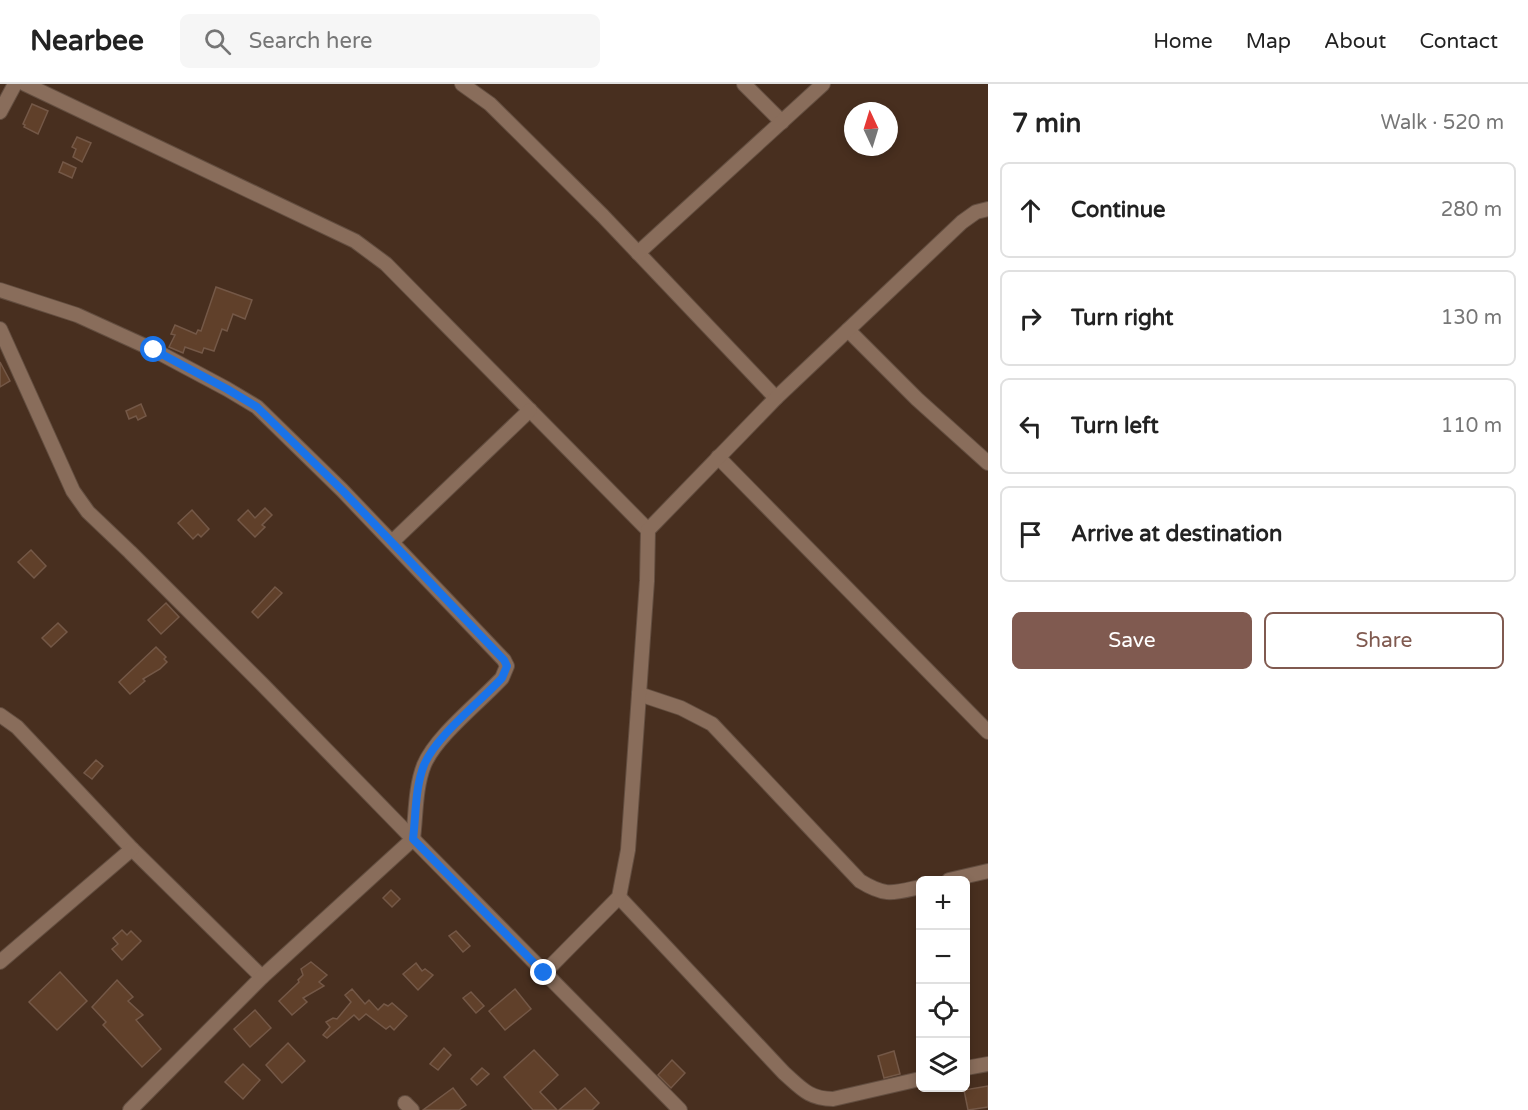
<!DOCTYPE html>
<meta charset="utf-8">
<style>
:root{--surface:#fff;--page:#f6f6f6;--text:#222;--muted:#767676;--line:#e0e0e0;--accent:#805a50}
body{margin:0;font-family:"Varela Round",sans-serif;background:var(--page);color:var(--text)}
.controls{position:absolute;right:18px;bottom:18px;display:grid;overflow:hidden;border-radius:9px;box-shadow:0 3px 9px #0003}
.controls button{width:54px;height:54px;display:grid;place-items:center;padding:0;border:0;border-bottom:2px solid var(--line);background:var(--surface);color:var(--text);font:30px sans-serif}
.compass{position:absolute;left:844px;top:18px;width:54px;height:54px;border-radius:50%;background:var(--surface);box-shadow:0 3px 9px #0003;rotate:356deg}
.stop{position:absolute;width:18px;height:18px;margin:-14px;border:4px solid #1a73e8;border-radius:50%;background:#fff}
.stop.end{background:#1a73e8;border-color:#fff;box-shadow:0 2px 6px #0008}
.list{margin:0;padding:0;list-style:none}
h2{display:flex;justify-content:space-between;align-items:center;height:78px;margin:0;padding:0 24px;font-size:26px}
h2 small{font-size:20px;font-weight:400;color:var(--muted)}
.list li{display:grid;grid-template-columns:39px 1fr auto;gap:18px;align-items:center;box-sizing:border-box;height:96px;margin:0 12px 12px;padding:0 12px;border:2px solid var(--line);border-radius:9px}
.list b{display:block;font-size:22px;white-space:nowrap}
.list em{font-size:20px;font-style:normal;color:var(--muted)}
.actions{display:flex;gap:12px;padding:18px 24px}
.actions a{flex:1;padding:14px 0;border:2px solid var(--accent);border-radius:9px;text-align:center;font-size:21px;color:var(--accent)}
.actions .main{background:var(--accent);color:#fff}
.icon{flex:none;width:33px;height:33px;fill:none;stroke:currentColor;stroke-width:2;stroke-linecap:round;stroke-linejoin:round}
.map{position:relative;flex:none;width:988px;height:1026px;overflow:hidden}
header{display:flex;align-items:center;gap:36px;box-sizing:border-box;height:84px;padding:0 30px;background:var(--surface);border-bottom:2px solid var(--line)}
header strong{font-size:28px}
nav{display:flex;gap:33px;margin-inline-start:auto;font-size:21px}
.search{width:420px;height:54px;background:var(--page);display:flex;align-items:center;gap:15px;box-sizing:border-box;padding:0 21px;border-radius:9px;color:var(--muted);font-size:22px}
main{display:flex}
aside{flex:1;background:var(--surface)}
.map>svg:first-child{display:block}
</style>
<header>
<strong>Nearbee</strong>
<div class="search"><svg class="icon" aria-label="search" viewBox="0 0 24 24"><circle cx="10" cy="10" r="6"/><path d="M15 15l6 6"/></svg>Search here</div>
<nav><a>Home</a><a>Map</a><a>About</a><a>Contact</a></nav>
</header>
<main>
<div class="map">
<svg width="988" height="1026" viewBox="0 0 988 1026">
<rect width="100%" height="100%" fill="#482f1f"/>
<!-- building -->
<g fill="#60402a" stroke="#745847" stroke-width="1.5">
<path d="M 32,20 L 48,27 L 38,50 L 24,43 L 25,41 L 23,40 Z"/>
<path d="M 77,53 L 91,59 L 82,78 L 73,73 L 76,65 L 72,63 Z"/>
<path d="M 63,78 L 76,84 L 72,94 L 59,88 Z"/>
<path d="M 216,203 L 252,216 L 245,235 L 233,230 L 227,247 L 222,245 L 214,267 L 204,264 L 202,269 L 185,263 L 183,269 L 169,263 L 175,251 L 171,250 L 175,241 L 196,250 L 198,246 L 201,247 Z"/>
<path d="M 0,278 L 10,297 L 0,303 Z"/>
<path d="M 141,320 L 146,332 L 138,336 L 136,332 L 129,335 L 126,327 Z"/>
<path d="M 265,424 L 272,431 L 262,441 L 265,443 L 255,453 L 238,436 L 248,426 L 255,434 Z"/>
<path d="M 192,426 L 209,445 L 201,453 L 198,450 L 193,455 L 178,439 Z"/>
<path d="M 31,466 L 46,482 L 34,494 L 18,478 Z"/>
<path d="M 275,503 L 282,509 L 258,534 L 252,528 Z"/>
<path d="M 166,519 L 179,533 L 161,550 L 148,536 Z"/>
<path d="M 58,539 L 67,548 L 51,563 L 42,554 Z"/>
<path d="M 156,563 L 166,573 L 164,575 L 167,578 L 160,585 L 143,595 L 145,597 L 130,610 L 119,598 Z"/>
<path d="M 96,676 L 103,682 L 92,695 L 84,689 Z"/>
<path d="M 391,806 L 400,815 L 392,823 L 383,814 Z"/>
<path d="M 122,846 L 127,851 L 131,847 L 141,857 L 122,876 L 112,865 L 118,860 L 113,854 Z"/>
<path d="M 456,847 L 470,862 L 463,868 L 449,852 Z"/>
<path d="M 311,878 L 327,891 L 319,898 L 324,902 L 303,914 L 307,918 L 292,931 L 279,917 L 299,898 L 298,896 L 303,891 L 301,885 Z"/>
<path d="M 416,879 L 422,887 L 425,885 L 433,891 L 418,906 L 403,890 Z"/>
<path d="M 60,888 L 87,917 L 57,946 L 29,918 Z"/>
<path d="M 117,896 L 133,913 L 128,917 L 143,931 L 136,936 L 161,965 L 142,983 L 103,941 L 106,938 L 92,923 Z"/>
<path d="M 352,905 L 365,920 L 369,916 L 378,926 L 384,920 L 388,922 L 392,919 L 407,932 L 394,946 L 390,942 L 386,945 L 366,930 L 359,936 L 354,931 L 327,954 L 323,951 L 330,943 L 326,938 L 333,934 L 337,935 L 351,918 L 345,911 Z"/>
<path d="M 515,905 L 531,925 L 505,946 L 489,927 Z"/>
<path d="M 471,908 L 484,922 L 476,929 L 463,914 Z"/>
<path d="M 255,926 L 271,944 L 250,963 L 234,945 Z"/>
<path d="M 288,959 L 305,977 L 282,999 L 266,981 Z"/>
<path d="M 444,964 L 451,971 L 438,986 L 430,980 Z"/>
<path d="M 534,966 L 558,991 L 540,1008 L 557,1026 L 533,1026 L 504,993 Z"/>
<path d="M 894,967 L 900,990 L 884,994 L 878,972 Z"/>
<path d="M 672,976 L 685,989 L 671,1004 L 658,991 Z"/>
<path d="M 243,980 L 260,996 L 243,1015 L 225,998 Z"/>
<path d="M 482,984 L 489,990 L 477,1001 L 471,995 Z"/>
<path d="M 988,1002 L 988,1023 L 968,1026 L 964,1006 Z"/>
<path d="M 453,1004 L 466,1021 L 459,1026 L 423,1026 Z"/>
<path d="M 585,1004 L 599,1019 L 592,1026 L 559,1026 Z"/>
</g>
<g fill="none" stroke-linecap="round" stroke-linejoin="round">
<defs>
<g id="street">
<path d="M 25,0 L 355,157 L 386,180 L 648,446"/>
<path d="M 462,0 L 490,20 L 603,132 L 776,314"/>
<path d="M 744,0 L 782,38"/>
<path d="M 0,28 L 15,0"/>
<path d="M 638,169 L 823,0"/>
<path d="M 0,206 L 77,231 L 154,266 L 227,305 L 257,323 L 342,406 L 504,576 L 507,582 L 502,594 C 480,618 436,652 424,681 C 415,704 416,731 413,755"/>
<path d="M 0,245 L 73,407 L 88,428 L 130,468 L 263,601 L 413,755"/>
<path d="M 848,246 L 917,315 L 988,379"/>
<path d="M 718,373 L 988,648"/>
<path d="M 392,458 L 530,326"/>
<path d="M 639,610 L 681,624 L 712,640 L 860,797 C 886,813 893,809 920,803"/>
<path d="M 0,631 L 17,643 L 132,765 L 262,893"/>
<path d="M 949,796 L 988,787"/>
<path d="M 619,813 L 784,989 C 801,1004 809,1015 833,1015 L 920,995"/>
<path d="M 0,878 L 132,765"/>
<path d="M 544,889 L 619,813 L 628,766 L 647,497 L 648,446 L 776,314 L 962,138 L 976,128 L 988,125"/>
<path d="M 966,984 L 988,980"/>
<path d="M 405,1019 L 412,1026"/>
<path d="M 130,1026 L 262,893 L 413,755 L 680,1026"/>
</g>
</defs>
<!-- street casing -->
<use href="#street" stroke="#634e40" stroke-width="16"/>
<!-- street -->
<use href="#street" stroke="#896d5b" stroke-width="14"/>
</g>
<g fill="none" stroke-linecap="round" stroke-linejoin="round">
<!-- route -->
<path stroke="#1a73e8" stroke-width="8" d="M 154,266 L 227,305 L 257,323 L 342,406 L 504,576 L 507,582 L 502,594 C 480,618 436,652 424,681 C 415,704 416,731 413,755 L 544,889"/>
</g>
</svg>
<div class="controls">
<button>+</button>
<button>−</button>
<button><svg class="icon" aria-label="locate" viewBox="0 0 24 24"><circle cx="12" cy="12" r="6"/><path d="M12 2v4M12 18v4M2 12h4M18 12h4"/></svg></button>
<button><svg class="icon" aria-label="layers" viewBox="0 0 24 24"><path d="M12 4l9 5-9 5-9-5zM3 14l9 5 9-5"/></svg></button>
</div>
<svg class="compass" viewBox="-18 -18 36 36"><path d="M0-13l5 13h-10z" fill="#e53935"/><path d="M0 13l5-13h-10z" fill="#767676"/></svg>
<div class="stop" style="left:154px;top:266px"></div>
<div class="stop end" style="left:544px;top:889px"></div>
</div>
<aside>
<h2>7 min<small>Walk · 520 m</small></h2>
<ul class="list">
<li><svg class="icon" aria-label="ahead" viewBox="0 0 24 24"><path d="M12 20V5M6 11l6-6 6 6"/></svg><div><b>Continue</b></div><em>280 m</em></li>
<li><svg class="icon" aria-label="right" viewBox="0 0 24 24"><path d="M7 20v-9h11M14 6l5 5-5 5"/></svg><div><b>Turn right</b></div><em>130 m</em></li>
<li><svg class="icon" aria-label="left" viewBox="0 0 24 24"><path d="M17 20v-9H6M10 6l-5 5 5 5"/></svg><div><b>Turn left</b></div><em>110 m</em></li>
<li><svg class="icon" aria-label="arrive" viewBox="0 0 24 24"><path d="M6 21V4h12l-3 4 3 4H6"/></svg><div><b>Arrive at destination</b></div></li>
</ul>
<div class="actions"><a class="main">Save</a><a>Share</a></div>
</aside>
</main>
